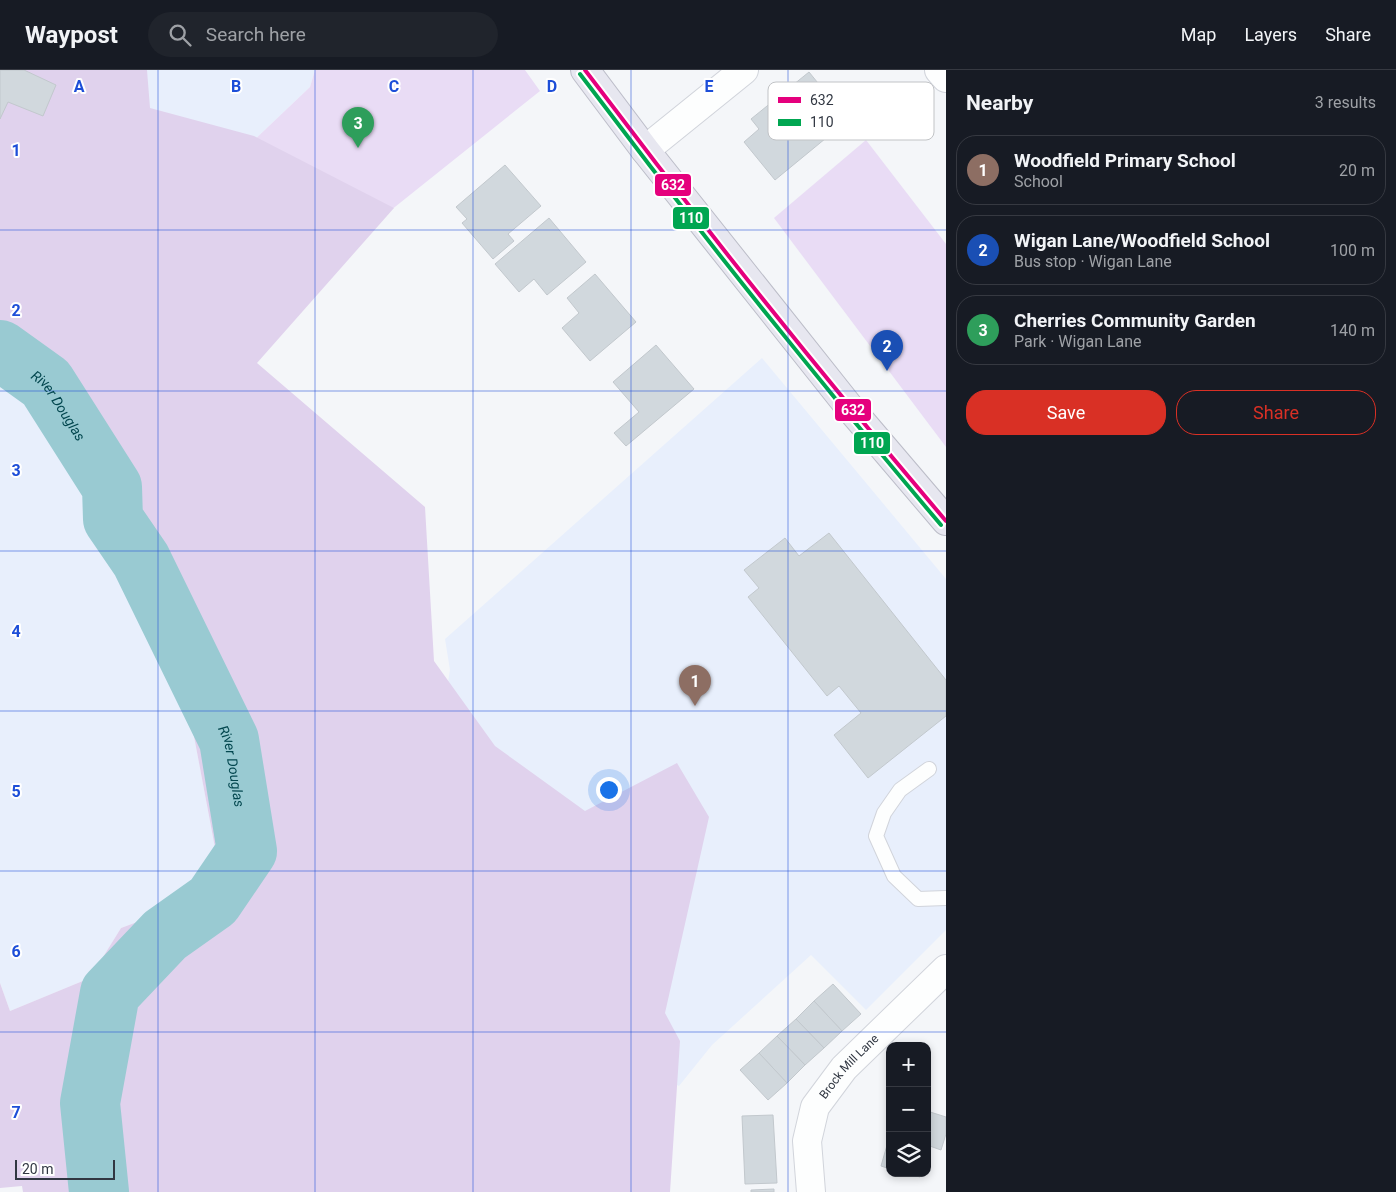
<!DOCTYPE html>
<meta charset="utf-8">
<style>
:root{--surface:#171b24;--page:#20242c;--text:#f1f3f6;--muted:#9ea1a6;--line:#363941;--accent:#d93025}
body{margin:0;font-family:Roboto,sans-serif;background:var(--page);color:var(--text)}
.controls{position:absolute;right:15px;bottom:15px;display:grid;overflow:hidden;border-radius:10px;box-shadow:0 2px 8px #0003}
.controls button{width:45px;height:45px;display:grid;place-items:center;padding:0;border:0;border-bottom:1px solid var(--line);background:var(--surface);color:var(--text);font:25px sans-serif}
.scale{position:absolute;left:15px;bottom:12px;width:100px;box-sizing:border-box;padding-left:5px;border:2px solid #313742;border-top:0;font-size:14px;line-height:18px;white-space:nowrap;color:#313742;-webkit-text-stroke:4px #fff;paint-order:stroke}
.you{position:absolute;left:608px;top:719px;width:18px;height:18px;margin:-12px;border:4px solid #fff;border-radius:50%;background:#1a73e8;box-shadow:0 0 0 8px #1a73e833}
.badge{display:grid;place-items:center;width:32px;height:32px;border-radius:50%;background:var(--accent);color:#fff;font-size:16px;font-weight:700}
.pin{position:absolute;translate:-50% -41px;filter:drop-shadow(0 1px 2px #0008)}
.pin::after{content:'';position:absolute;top:26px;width:18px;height:15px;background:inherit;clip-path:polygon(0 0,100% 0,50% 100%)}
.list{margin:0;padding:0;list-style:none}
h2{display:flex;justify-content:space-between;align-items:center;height:65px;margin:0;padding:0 20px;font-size:21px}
h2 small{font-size:16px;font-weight:400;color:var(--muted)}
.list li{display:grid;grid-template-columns:32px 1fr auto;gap:15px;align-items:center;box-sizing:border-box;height:70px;margin:0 10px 10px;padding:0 10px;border:1px solid var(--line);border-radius:20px}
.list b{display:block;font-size:19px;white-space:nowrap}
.list p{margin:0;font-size:16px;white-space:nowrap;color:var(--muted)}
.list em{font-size:16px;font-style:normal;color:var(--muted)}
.actions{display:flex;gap:10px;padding:15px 20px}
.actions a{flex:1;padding:11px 0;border:1px solid var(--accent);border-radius:20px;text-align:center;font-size:18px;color:var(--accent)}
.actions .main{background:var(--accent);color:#fff}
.icon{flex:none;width:28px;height:28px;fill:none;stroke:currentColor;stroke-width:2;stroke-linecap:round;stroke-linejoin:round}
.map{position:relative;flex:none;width:946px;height:1122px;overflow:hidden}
header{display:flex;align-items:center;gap:30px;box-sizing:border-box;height:70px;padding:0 25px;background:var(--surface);border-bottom:1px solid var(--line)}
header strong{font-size:24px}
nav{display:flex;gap:28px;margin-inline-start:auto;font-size:18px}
.search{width:350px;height:45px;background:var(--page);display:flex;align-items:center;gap:12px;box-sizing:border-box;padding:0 18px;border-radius:28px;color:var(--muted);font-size:19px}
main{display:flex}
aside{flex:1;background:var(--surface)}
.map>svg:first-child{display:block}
</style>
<header>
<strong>Waypost</strong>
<div class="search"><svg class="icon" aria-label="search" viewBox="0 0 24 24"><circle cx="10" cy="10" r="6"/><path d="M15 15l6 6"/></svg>Search here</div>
<nav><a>Map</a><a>Layers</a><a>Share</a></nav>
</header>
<main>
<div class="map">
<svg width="946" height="1122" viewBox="0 0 946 1122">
<rect width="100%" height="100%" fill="#f4f6f9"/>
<!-- built -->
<g fill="#e8effc">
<path d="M 63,0 L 315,0 L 310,17 L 186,135 Z"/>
<path d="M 762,288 L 946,509 L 946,860 L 866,940 L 811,885 L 712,975 L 679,1016 L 516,932 L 438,672 L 450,600 L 445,569 Z"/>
<path d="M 10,312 L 34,334 L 176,571 L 223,820 L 121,858 L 90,908 L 10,941 L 0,913 L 0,317 Z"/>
</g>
<!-- green -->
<g fill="#e9dcf5">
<path d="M 315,0 L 525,0 L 540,21 L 276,232 L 186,135 L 310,17 Z"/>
<path d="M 866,70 L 946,174 L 946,377 L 774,148 Z"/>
</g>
<!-- forest -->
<path fill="#e0d2ed" d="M 0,0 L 147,0 L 150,38 L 254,66 L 394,138 L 257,293 L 425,437 L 434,591 L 495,676 L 585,741 L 677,693 L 709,747 L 665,943 L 680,971 L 670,1122 L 23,1122 L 22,1116 L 0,1118 L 0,913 L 10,941 L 90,908 L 121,858 L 223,820 L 176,571 L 34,334 L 10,312 L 0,306 Z"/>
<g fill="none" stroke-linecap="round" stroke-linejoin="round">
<!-- river -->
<path stroke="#99cad2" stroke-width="60" id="s1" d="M 0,280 L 46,313 L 112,417 L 113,449 L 141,490 L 229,670 L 247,781 L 213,831 L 165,865 L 110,923 L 90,1033 L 99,1122"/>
</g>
<!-- building -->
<g fill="#d1d8dd" stroke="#c2c8cd">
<path d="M 0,0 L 24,0 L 56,15 L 43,46 L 8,32 L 0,49 Z"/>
<path d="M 809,2 L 848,50 L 775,110 L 744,72 L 759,59 L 751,49 Z"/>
<path d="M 505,95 L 541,136 L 508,164 L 514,171 L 493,189 L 462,153 L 467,149 L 456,137 Z"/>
<path d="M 549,148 L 586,192 L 547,225 L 534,209 L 519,222 L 495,194 Z"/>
<path d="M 595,204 L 636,252 L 590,291 L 562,258 L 579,243 L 567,228 Z"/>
<path d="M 656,275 L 694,319 L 626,376 L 614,363 L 639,342 L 613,312 Z"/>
<path d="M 829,463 L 946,610 L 946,646 L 868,708 L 834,665 L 861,643 L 839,616 L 827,626 L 748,527 L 759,518 L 744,500 L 785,468 L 799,486 Z"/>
<path d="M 833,914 L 861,944 L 842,961 L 814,931 Z"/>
<path d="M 814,931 L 842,961 L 824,978 L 796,949 Z"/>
<path d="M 796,949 L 824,978 L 805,995 L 777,966 Z"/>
<path d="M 777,966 L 805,995 L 787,1013 L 759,983 Z"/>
<path d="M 759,983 L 787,1013 L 768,1030 L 740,1000 Z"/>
<path d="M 927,1041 L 946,1047 L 946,1064 L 941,1080 L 927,1075 Z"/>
<path d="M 773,1045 L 777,1113 L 745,1114 L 742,1046 Z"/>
<path d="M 890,1065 L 890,1099 L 881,1096 Z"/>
<path d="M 906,1103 L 921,1103 L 920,1107 Z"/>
<path d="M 774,1119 L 774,1122 L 751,1122 L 751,1120 Z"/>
</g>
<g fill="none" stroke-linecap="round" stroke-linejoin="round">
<defs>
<path id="lane" d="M 929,699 L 900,720 L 884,743 L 876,766 L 894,806 L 918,829 L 946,828"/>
<g id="street">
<path d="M 939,0 L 946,8"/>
<path d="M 645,80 L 744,0"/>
<path id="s2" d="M 811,1122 L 807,1071 L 815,1037 L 844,998 L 946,899"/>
</g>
<path id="highway" d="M 585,0 L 645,80 L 854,343 L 946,451"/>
</defs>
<!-- lane casing -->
<use href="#lane" stroke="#d1d4db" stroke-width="16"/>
<!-- street casing -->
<use href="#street" stroke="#d1d4db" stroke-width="30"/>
<!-- highway casing -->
<use href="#highway" stroke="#bcbdc8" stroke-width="30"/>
<!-- lane -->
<use href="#lane" stroke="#fdfefe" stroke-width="14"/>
<!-- street -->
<use href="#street" stroke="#fdfefe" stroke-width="28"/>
<!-- highway -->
<use href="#highway" stroke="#e7e7f0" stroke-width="28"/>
<defs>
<path id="bus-1" d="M 585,0 C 701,154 821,304 946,451"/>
<path id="bus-2" d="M 580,4 C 696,158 816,308 941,455"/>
</defs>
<!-- bus-1 casing -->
<use href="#bus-1" stroke="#fff" stroke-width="8"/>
<!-- bus-2 casing -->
<use href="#bus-2" stroke="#fff" stroke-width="8"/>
<!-- bus-1 -->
<use href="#bus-1" stroke="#e5007d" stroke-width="4"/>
<!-- bus-2 -->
<use href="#bus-2" stroke="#00a651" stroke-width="4"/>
</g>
<!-- grid -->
<path fill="none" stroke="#1d4ed8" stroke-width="1" stroke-opacity="0.55" d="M 158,0 L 158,1122M 315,0 L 315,1122M 473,0 L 473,1122M 631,0 L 631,1122M 788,0 L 788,1122M 0,160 L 946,160M 0,321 L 946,321M 0,481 L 946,481M 0,641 L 946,641M 0,801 L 946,801M 0,962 L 946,962"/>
<g text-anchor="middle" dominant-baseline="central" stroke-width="4" stroke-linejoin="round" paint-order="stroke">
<!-- street labels -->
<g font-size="12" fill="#313742" stroke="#fff">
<text stroke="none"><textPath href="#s2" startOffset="139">Brock Mill Lane</textPath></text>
</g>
<!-- water labels -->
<g font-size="14" font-style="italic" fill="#03474f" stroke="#fff">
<text stroke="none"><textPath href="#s1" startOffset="82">River Douglas</textPath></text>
<text stroke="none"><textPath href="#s1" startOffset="488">River Douglas</textPath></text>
</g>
</g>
<!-- legend -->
<rect x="768" y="12" width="166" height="58" rx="8" fill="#fff" stroke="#c1c3c6" stroke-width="1"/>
<rect x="778" y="27" width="23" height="6" fill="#e5007d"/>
<rect x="778" y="49" width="23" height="7" fill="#00a651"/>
<g font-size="14" fill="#313742">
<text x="810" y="35">632</text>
<text x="810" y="57">110</text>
</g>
<g font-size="16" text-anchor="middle" font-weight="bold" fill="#1d4ed8" stroke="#fff" stroke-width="4" stroke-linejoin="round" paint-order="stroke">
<text x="79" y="22">A</text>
<text x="236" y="22">B</text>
<text x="394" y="22">C</text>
<text x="552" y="22">D</text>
<text x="709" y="22">E</text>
<text x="16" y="86">1</text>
<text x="16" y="246">2</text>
<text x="16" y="406">3</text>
<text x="16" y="567">4</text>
<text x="16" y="727">5</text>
<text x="16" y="887">6</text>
<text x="16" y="1048">7</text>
</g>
<g stroke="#fff" stroke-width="2">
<rect x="654" y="103" width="38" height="24" rx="5" fill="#e5007d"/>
<rect x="672" y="136" width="38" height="24" rx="5" fill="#00a651"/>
<rect x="834" y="328" width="38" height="24" rx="5" fill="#e5007d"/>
<rect x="853" y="361" width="38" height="24" rx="5" fill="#00a651"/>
</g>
<g font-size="14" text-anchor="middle" font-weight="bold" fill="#fff">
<text x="673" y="120">632</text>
<text x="691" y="153">110</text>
<text x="853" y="345">632</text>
<text x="872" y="378">110</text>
</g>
</svg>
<div class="controls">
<button>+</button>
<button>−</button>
<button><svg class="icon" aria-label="layers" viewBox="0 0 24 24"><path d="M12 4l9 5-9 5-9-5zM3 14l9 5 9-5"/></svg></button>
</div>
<div class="scale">20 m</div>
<div class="you"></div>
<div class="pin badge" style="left:695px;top:636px;background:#8d6e63">1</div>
<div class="pin badge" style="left:887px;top:301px;background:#1a4fb4">2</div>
<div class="pin badge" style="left:358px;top:78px;background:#2e9e5b">3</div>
</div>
<aside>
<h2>Nearby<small>3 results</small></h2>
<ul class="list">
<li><span class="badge" style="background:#8d6e63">1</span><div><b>Woodfield Primary School</b><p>School</p></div><em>20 m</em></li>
<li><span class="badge" style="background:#1a4fb4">2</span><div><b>Wigan Lane/Woodfield School</b><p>Bus stop · Wigan Lane</p></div><em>100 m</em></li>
<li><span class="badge" style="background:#2e9e5b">3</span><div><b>Cherries Community Garden</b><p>Park · Wigan Lane</p></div><em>140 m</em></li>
</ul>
<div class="actions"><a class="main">Save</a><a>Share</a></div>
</aside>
</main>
